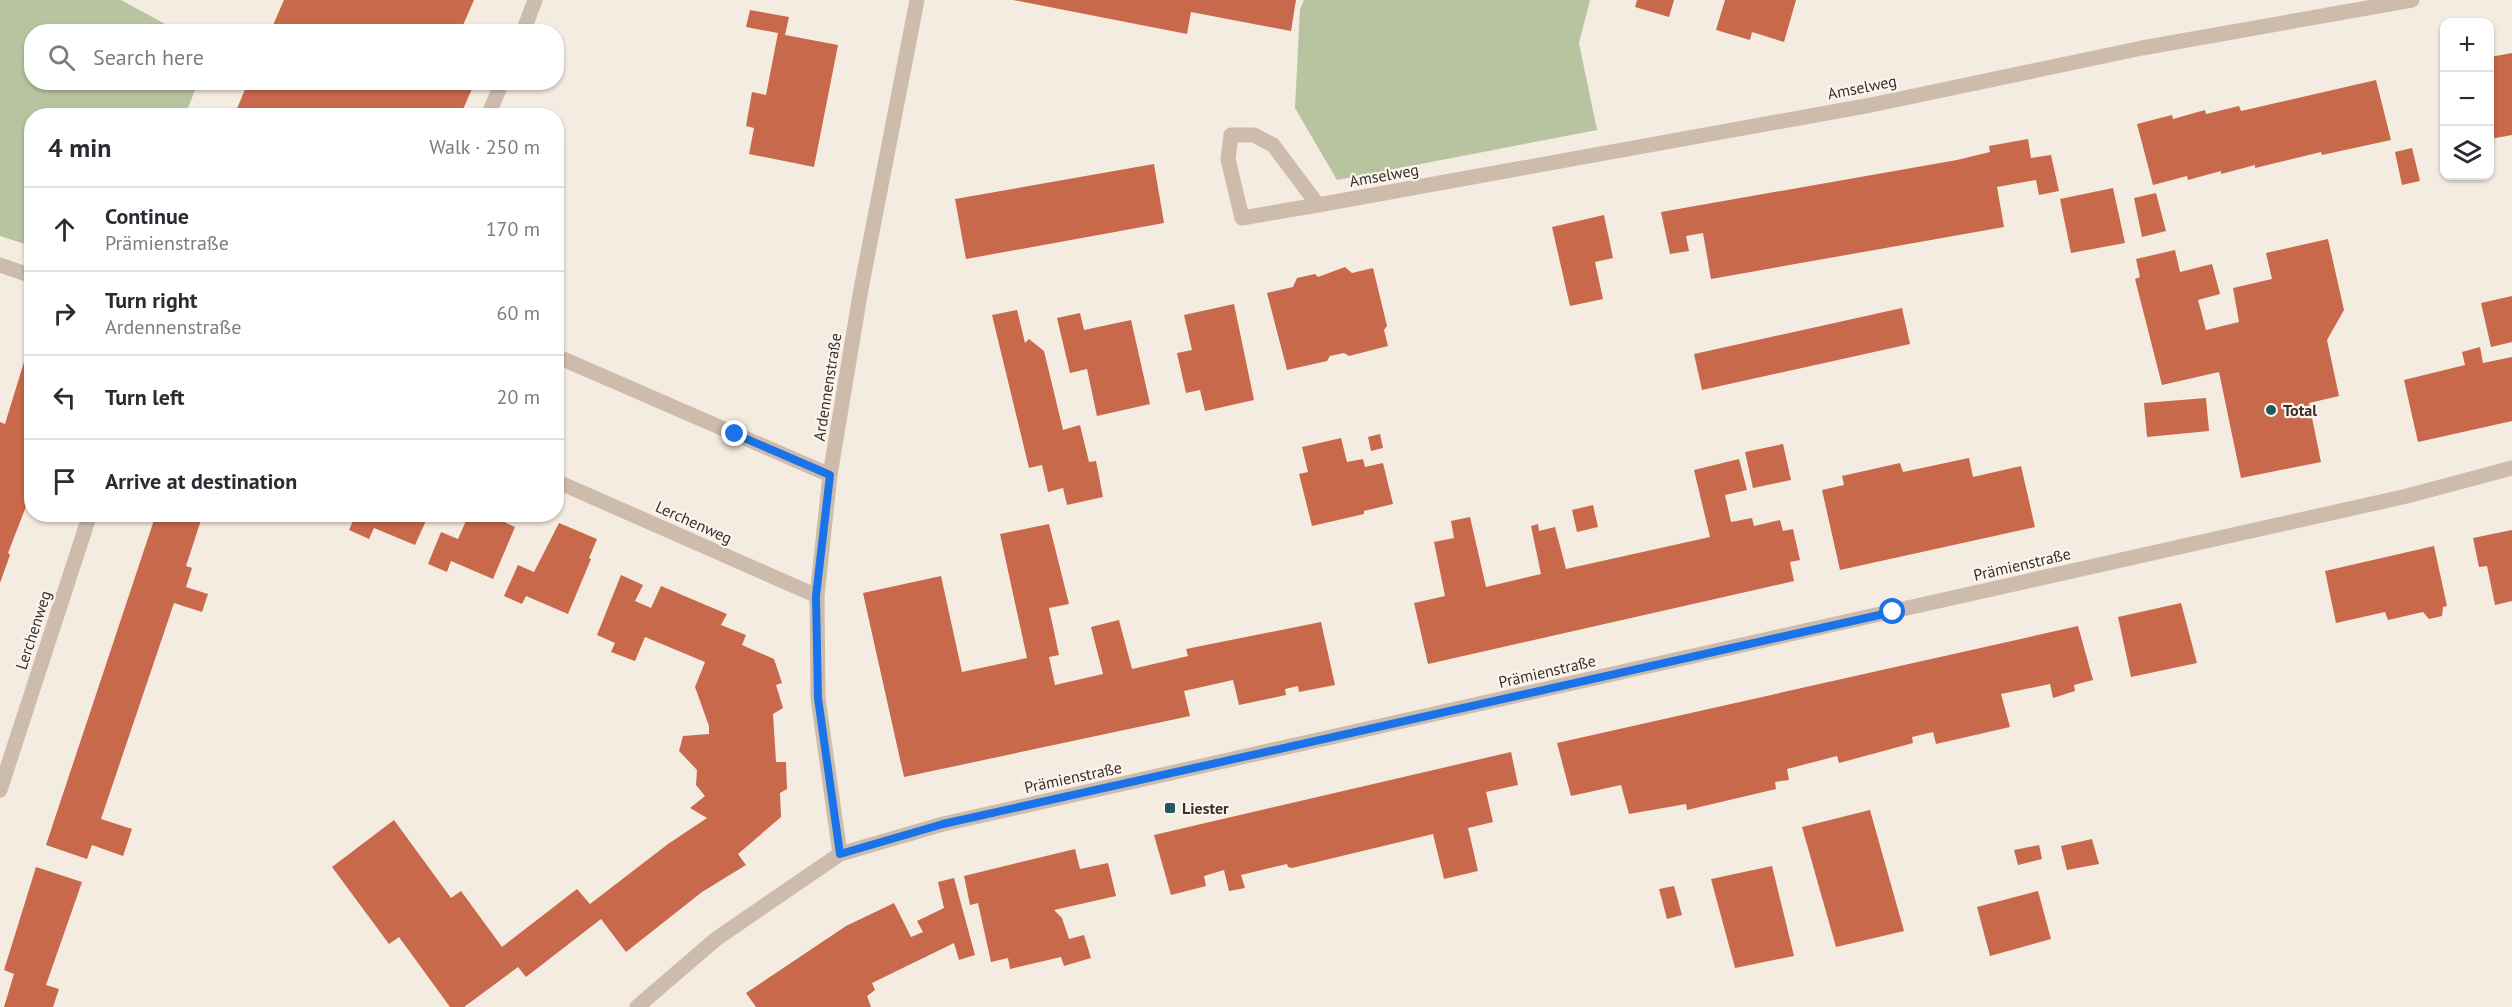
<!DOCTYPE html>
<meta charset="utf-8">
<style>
:root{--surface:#fff;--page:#f2f2f3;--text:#2b2b33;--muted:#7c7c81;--line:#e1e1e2}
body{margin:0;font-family:"PT Sans",sans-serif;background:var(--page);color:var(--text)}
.controls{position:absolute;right:18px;top:18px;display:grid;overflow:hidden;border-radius:12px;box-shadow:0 2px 4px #0004}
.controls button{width:54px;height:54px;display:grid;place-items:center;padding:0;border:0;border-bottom:2px solid var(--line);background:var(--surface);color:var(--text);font:30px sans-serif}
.stop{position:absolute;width:18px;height:18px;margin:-14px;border:4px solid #1a73e8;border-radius:50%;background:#fff}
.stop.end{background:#1a73e8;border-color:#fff;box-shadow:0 2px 6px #0008}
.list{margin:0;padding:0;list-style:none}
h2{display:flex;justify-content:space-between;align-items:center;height:78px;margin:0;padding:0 24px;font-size:26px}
h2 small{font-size:20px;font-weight:400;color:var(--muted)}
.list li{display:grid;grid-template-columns:39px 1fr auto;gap:18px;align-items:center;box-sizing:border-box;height:84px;padding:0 24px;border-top:2px solid var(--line)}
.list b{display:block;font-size:22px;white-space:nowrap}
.list p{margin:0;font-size:20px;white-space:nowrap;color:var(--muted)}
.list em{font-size:20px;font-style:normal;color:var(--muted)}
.icon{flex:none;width:33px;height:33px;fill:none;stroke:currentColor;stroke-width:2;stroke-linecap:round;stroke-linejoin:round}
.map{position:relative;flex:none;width:2512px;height:1007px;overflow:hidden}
.search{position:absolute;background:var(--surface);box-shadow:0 2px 4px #0004;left:24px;top:24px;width:540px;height:66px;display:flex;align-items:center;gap:15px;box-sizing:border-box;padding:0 21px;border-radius:24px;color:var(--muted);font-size:22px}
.panel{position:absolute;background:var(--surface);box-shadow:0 2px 4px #0004;left:24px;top:108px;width:540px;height:414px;border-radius:24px}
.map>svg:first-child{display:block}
</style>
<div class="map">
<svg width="2512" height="1007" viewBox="0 0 2512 1007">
<rect width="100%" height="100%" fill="#f4ebe1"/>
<!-- green -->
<g fill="#b8c4a0">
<path d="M 0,0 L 121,0 L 178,31 L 32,32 L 32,82 L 198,83 L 185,115 L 32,116 L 31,246 L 0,236 Z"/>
<path d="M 1304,0 L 1590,0 L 1579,43 L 1597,130 L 1337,180 L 1295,108 L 1300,9 Z"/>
</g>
<!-- building -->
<g fill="#c8694b">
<path d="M 284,0 L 474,0 L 460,32 L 270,32 Z"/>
<path d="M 1013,0 L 1296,0 L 1291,31 L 1191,12 L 1187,34 Z"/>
<path d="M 1637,0 L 1674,0 L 1669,17 L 1635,7 Z"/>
<path d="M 1725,0 L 1796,0 L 1784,42 L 1752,32 L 1750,40 L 1716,30 Z"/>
<path d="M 750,10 L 789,17 L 785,35 L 838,45 L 814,167 L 749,154 L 754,128 L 746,126 L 752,92 L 766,95 L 778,33 L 746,27 Z"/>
<path d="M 2512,53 L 2512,135 L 2490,139 L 2490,57 Z"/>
<path d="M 2376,80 L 2391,140 L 2322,155 L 2321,152 L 2255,168 L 2255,165 L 2221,174 L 2221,171 L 2188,180 L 2187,176 L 2153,185 L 2137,124 L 2172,115 L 2173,119 L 2205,110 L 2206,114 L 2239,106 L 2241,111 Z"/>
<path d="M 248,82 L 475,82 L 460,116 L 234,116 Z"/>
<path d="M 2028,139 L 2031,158 L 2051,155 L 2059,191 L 2039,195 L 2036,180 L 1997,187 L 2004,227 L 1711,279 L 1703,233 L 1686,236 L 1689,251 L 1670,254 L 1661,212 L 1957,160 L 1990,152 L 1989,146 Z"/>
<path d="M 2412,148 L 2420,181 L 2402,185 L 2395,152 Z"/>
<path d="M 1154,164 L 1164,223 L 966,259 L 955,199 Z"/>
<path d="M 2113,188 L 2125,243 L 2071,253 L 2060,199 Z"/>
<path d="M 2156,193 L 2166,231 L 2142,237 L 2134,198 Z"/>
<path d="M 1604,215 L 1613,258 L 1595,262 L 1603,299 L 1570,306 L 1552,227 Z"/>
<path d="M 2328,239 L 2344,310 L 2327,340 L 2339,396 L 2309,403 L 2321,462 L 2241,478 L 2219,372 L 2162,385 L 2135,279 L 2140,277 L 2136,259 L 2175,250 L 2180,272 L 2212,264 L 2220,294 L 2198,300 L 2206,330 L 2239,322 L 2233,288 L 2272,279 L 2266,253 Z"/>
<path d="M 1345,267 L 1352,273 L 1373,268 L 1387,326 L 1384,330 L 1388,346 L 1349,356 L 1344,353 L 1330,356 L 1327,361 L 1287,370 L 1267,293 L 1293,287 L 1297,278 L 1315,274 L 1318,277 Z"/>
<path d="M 2512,296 L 2512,342 L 2491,347 L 2481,303 Z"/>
<path d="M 1234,304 L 1254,400 L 1205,411 L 1200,390 L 1186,393 L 1177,353 L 1192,350 L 1184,315 Z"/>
<path d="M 1902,308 L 1910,344 L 1702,390 L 1694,354 Z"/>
<path d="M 1017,310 L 1025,343 L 1029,339 L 1044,351 L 1063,430 L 1080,425 L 1089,462 L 1096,461 L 1103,497 L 1067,505 L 1063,488 L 1048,492 L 1042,465 L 1029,468 L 992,315 Z"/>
<path d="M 1080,313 L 1084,330 L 1131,320 L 1150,404 L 1097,416 L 1087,369 L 1070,373 L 1057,318 Z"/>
<path d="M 31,339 L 32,491 L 8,553 L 10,555 L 0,583 L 0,422 L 5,424 Z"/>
<path d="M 2480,347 L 2483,363 L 2512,357 L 2512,421 L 2418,442 L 2404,380 L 2465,365 L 2462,352 Z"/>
<path d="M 2206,398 L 2209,431 L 2147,437 L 2144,403 Z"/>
<path d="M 1380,434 L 1383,448 L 1371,451 L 1368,437 Z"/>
<path d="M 1341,438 L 1347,462 L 1363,459 L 1365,467 L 1383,463 L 1393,504 L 1364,511 L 1364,514 L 1312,526 L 1299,474 L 1308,472 L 1302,447 Z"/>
<path d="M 1783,444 L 1791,480 L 1753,488 L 1745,452 Z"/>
<path d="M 1969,458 L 1973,477 L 2021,466 L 2035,527 L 1840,570 L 1822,490 L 1844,485 L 1842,476 L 1900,463 L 1903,472 Z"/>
<path d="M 1739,459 L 1747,490 L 1725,495 L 1731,522 L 1752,518 L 1754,526 L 1780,520 L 1783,531 L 1793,529 L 1800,560 L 1790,562 L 1794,581 L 1428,664 L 1414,603 L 1445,596 L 1434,542 L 1454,538 L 1451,521 L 1470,517 L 1486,587 L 1541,574 L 1531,526 L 1538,524 L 1539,531 L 1555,527 L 1566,569 L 1710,537 L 1694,470 Z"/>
<path d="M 1593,505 L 1598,527 L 1577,532 L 1572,510 Z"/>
<path d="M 156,514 L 203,514 L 186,566 L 192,568 L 186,587 L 208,594 L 202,612 L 174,603 L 101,819 L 132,829 L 123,856 L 92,845 L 87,859 L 46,845 Z"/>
<path d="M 356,514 L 429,514 L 415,545 L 374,528 L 369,539 L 349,530 Z"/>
<path d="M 469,514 L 487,514 L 515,527 L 493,579 L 451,561 L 447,572 L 428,564 L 441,532 L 458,539 Z"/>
<path d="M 559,523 L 597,539 L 589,558 L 591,559 L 568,614 L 526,596 L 522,604 L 504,596 L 518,565 L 534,572 Z"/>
<path d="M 1049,524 L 1069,604 L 1049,608 L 1059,655 L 1049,657 L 1055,685 L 1103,674 L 1091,627 L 1119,620 L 1132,669 L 1188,656 L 1186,649 L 1321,622 L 1335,685 L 1299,692 L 1298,686 L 1285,689 L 1286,695 L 1239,705 L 1233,680 L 1184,691 L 1190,716 L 904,777 L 863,593 L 941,576 L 962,672 L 1027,658 L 1000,534 Z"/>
<path d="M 2512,530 L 2512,601 L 2495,605 L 2487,566 L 2479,567 L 2473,538 Z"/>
<path d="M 2434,546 L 2447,606 L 2443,607 L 2442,616 L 2429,619 L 2423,612 L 2388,620 L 2385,612 L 2336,623 L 2325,571 Z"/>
<path d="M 621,575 L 643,585 L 635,601 L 651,608 L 661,586 L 727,614 L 721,625 L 746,635 L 742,645 L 774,659 L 782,683 L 776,685 L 783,708 L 773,714 L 776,762 L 786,762 L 787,789 L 780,793 L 781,817 L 738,854 L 746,865 L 702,892 L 626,952 L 601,919 L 526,977 L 518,967 L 464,1007 L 450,1007 L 399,937 L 389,944 L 332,867 L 394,820 L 451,898 L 461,891 L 502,947 L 577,889 L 590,904 L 668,844 L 707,818 L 690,808 L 705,796 L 696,785 L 697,770 L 679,751 L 683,736 L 709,734 L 709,726 L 695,687 L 705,662 L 645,637 L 635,661 L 611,652 L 615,643 L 597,635 Z"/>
<path d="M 2181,603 L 2197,663 L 2131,677 L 2118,617 Z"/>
<path d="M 2078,626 L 2093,680 L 2074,685 L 2075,691 L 2053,698 L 2050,684 L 2001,694 L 2010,727 L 1936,744 L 1933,732 L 1912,737 L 1913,743 L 1839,763 L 1837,756 L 1787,769 L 1789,780 L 1775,782 L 1776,789 L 1687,810 L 1686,804 L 1629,814 L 1621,785 L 1571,796 L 1557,743 Z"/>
<path d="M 1511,752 L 1518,785 L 1486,792 L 1493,822 L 1468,828 L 1478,871 L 1444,879 L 1433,834 L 1292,868 L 1288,867 L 1287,864 L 1241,875 L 1245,888 L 1229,891 L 1224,870 L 1204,876 L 1206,886 L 1171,895 L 1154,835 Z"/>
<path d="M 1870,810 L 1904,931 L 1836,947 L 1802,827 Z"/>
<path d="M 2092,839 L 2099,864 L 2067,870 L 2061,846 Z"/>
<path d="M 2039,845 L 2042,859 L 2018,865 L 2014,850 Z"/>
<path d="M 1075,849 L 1080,869 L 1108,863 L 1116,896 L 1054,910 L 1062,918 L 1069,939 L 1084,935 L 1091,958 L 1064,966 L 1061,957 L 1010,969 L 1008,958 L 991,962 L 978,903 L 970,905 L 964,876 Z"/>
<path d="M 1772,866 L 1794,956 L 1735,968 L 1711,879 Z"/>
<path d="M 36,867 L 82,882 L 46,985 L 59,989 L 53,1007 L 4,1007 L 14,974 L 4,970 Z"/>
<path d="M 954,878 L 975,955 L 959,960 L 954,943 L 872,983 L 875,990 L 867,996 L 871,1007 L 756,1007 L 746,993 L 846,926 L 894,903 L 911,937 L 923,932 L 917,921 L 944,908 L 938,882 Z"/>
<path d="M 1674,886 L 1682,915 L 1667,919 L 1659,889 Z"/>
<path d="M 2038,891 L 2051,939 L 1990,956 L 1977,907 Z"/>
</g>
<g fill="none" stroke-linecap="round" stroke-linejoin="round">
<!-- service -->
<g stroke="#cdbbac" stroke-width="15">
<path d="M 523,32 L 535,0"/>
<path d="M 488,116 L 502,82"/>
<path d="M 556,356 L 830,475"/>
</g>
<!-- minor -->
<g stroke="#cdbbac" stroke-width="15">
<path d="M 1318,205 L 1273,145 L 1254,135 L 1231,135 L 1228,159 L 1242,218 L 1318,205 L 1871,105 L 2142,48 L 2412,0"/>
<path d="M 0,265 L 32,276"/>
<path d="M 556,481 L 817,596"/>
<path d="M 0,790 L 90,514"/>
<path d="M 840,854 L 818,698 L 817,596 L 830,475 L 861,289 L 917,0"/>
</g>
<!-- tertiary -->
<path stroke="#cdbbac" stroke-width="15" d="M 637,1007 L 716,939 L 840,854 L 943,824 L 2407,496 L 2512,468"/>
</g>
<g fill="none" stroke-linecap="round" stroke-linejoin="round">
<!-- route -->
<path stroke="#1a73e8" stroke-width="8" d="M 735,434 L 830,475 L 816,596 L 818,698 L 840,854 L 943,824 L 1893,612"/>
</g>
<!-- markers -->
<g fill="#1f5a5e" stroke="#fbf5ee" stroke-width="2">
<circle cx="2271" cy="410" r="6"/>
<rect x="1164" y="802" width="12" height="12" rx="3"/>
</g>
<g text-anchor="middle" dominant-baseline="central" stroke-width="4.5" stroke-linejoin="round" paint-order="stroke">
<!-- street labels -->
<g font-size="16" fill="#3b302b" stroke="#fbf5ee">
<text transform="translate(1862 87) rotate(-11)">Amselweg</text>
<text transform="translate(1384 175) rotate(-10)">Amselweg</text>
<text transform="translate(827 387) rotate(-81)">Ardennenstraße</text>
<text transform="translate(694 522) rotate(24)">Lerchenweg</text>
<text transform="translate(2022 564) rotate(-13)">Prämienstraße</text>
<text transform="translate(33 630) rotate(-72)">Lerchenweg</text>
<text transform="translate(1547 671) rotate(-13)">Prämienstraße</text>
<text transform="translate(1073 777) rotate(-12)">Prämienstraße</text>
</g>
<!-- poi labels -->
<g font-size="16" font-weight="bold" fill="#3b302b" stroke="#fbf5ee" text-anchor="start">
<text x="2283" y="410">Total</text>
<text x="1182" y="808">Liester</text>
</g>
</g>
</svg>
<div class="controls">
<button>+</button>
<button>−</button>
<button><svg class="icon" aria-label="layers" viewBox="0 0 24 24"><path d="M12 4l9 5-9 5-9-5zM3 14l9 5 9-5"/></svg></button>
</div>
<div class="stop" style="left:1893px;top:612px"></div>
<div class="stop end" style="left:735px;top:434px"></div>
<div class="search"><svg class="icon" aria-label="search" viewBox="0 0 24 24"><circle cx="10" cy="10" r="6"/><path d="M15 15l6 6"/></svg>Search here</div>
<section class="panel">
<h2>4 min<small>Walk · 250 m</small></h2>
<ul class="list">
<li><svg class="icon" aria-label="ahead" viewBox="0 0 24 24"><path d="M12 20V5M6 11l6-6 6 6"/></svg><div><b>Continue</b><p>Prämienstraße</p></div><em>170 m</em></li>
<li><svg class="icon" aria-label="right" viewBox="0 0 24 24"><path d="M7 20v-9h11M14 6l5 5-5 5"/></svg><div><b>Turn right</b><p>Ardennenstraße</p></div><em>60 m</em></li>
<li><svg class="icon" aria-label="left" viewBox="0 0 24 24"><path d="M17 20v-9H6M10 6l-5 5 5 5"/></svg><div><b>Turn left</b></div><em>20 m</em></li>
<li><svg class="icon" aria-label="arrive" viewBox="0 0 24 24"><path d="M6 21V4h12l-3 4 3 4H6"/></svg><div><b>Arrive at destination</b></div></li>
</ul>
</section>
</div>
